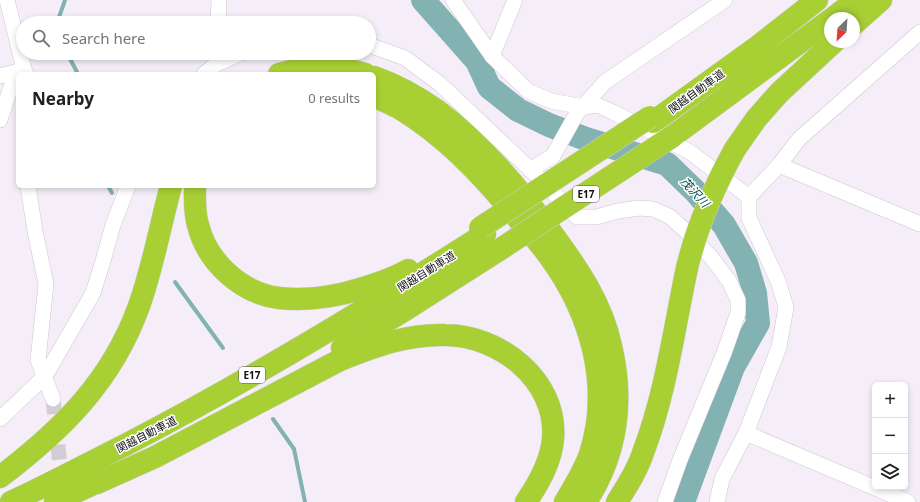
<!DOCTYPE html>
<meta charset="utf-8">
<style>
:root{--surface:#fff;--page:#f6f6f6;--text:#202124;--muted:#757577;--line:#e0e0e0}
body{margin:0;font-family:"Noto Sans","Noto Sans JP",sans-serif;background:var(--page);color:var(--text)}
.controls{position:absolute;right:12px;bottom:12px;display:grid;overflow:hidden;border-radius:6px;box-shadow:0 2px 6px #0003}
.controls button{width:36px;height:36px;display:grid;place-items:center;padding:0;border:0;border-bottom:1px solid var(--line);background:var(--surface);color:var(--text);font:20px sans-serif}
.compass{position:absolute;left:824px;top:12px;width:36px;height:36px;border-radius:50%;background:var(--surface);box-shadow:0 2px 6px #0003;rotate:205deg}
.list{margin:0;padding:0;list-style:none}
h2{display:flex;justify-content:space-between;align-items:center;height:52px;margin:0;padding:0 16px;font-size:17px}
h2 small{font-size:13px;font-weight:400;color:var(--muted)}
.icon{flex:none;width:22px;height:22px;fill:none;stroke:currentColor;stroke-width:2;stroke-linecap:round;stroke-linejoin:round}
.map{position:relative;flex:none;width:920px;height:502px;overflow:hidden}
.search{position:absolute;background:var(--surface);box-shadow:0 2px 6px #0003;left:16px;top:16px;width:360px;height:44px;display:flex;align-items:center;gap:10px;box-sizing:border-box;padding:0 14px;border-radius:22px;color:var(--muted);font-size:15px}
.panel{position:absolute;background:var(--surface);box-shadow:0 2px 6px #0003;left:16px;top:72px;width:360px;height:116px;border-radius:6px}
.map>svg:first-child{display:block}
</style>
<div class="map">
<svg width="920" height="502" viewBox="0 0 920 502">
<rect width="100%" height="100%" fill="#f5eef8"/>
<g fill="none" stroke-linecap="round" stroke-linejoin="round">
<!-- stream -->
<g stroke="#82b2b2" stroke-width="4">
<path d="M 57,23 L 65,0"/>
<path d="M 67,53 L 78,74"/>
<path d="M 108,186 L 112,193"/>
<path d="M 175,282 L 223,348"/>
<path d="M 273,419 L 294,449 L 305,502"/>
</g>
<!-- river -->
<path stroke="#82b2b2" stroke-width="24" d="M 423,0 L 477,61 L 489,87 L 518,110 L 549,125 L 586,139 L 667,164 L 695,191 L 724,225 L 746,263 L 755,293 L 758,323 L 733,367 L 683,502"/>
<!-- minor-tunnel -->
<path stroke="#d3ccd5" stroke-width="15" stroke-dasharray="15 8" stroke-linecap="butt" d="M 53,399 L 62,485"/>
<defs>
<g id="minor">
<path d="M 7,0 L 24,69 L 26,74"/>
<path d="M 453,0 L 492,56 L 528,91 L 551,101 L 584,107 L 597,105 L 613,112 L 690,152 L 749,197"/>
<path d="M 218,23 L 219,0"/>
<path d="M 369,45 L 405,58 L 440,84 L 535,174 L 577,217 L 596,217 L 618,211 L 639,208 L 653,209 L 669,216 L 686,231 L 711,257 L 729,281 L 738,300 L 738,313 L 724,353 L 680,460 L 665,502"/>
<path d="M 492,56 L 515,0"/>
<path d="M 204,74 L 215,65 L 241,53"/>
<path d="M 0,76 L 23,70"/>
<path d="M 0,120 L 16,72"/>
<path d="M 779,165 L 920,224"/>
<path d="M 530,170 L 553,156 L 577,113 L 605,82 L 725,0"/>
<path d="M 28,186 L 35,231 L 46,284 L 38,360 L 53,399"/>
<path d="M 0,419 L 45,376 L 93,293 L 103,261 L 113,225 L 128,186"/>
<path d="M 746,433 L 908,502"/>
<path d="M 717,502 L 722,479 L 746,433 L 779,347 L 786,307 L 778,281 L 749,218 L 749,197 L 779,165 L 799,139 L 920,32"/>
</g>
<g id="motorway">
<path d="M 833,18 L 856,0"/>
<path d="M 854,24 L 881,0"/>
<path d="M 279,74 C 307,66 337,65 365,74"/>
<path d="M 374,77 C 397,85 418,97 438,111 C 482,144 519,188 551,232 C 577,267 602,303 611,346 C 624,401 617,454 586,502"/>
<path d="M 374,96 C 382,100 391,104 399,108 C 444,135 481,174 514,214 C 526,228 539,242 549,256 C 591,313 612,386 590,454 C 584,471 574,487 565,502"/>
<path d="M 653,122 L 757,47 L 817,0"/>
<path d="M 673,136 L 830,20"/>
<path d="M 735,149 L 756,119 L 779,93 L 834,42"/>
<path d="M 195,186 C 195,200 194,212 198,225 C 207,262 241,293 279,298 C 306,301 334,297 360,289 C 376,284 393,279 408,270"/>
<path d="M 342,348 L 405,310 L 499,250"/>
<path d="M 0,477 C 62,430 112,381 139,306 C 153,267 160,226 171,186"/>
<path d="M 97,483 L 155,457 L 340,360 C 375,346 407,334 445,335 C 499,335 558,380 553,439 C 551,462 539,483 526,502"/>
<path d="M 11,502 C 50,484 89,463 127,444 C 250,380 368,308 485,234"/>
<path d="M 55,502 L 110,476"/>
<path d="M 617,502 C 627,486 638,469 644,450 C 666,392 674,329 687,268"/>
</g>
</defs>
<!-- minor casing -->
<use href="#minor" stroke="#cdc6cf" stroke-width="16"/>
<!-- motorway casing -->
<use href="#motorway" stroke="#cfcfcf" stroke-width="23"/>
<!-- minor -->
<use href="#minor" stroke="#fff" stroke-width="15"/>
<!-- motorway -->
<use href="#motorway" stroke="#a8d035" stroke-width="22"/>
<defs>
<g id="motorway-bridge">
<path d="M 480,228 L 650,117"/>
<path d="M 499,250 L 673,136"/>
<path d="M 687,268 C 697,226 714,187 735,149"/>
</g>
</defs>
<!-- motorway-bridge casing -->
<use href="#motorway-bridge" stroke="#cfcfcf" stroke-width="23" stroke-linecap="butt"/>
<!-- motorway-bridge -->
<use href="#motorway-bridge" stroke="#a8d035" stroke-width="22"/>
</g>
<g text-anchor="middle" dominant-baseline="central" stroke-width="3" stroke-linejoin="round" paint-order="stroke">
<!-- shield labels -->
<g fill="#fff" stroke="#585658" stroke-width="1">
<rect x="573" y="186" width="26" height="16" rx="3"/>
<rect x="239" y="367" width="26" height="16" rx="3"/>
</g>
<g font-size="10" font-weight="bold" fill="#100e11">
<text x="586" y="194">E17</text>
<text x="252" y="375">E17</text>
</g>
<!-- street labels -->
<g font-size="11" fill="#100e11" stroke="#fff">
<text transform="translate(696 91) rotate(-36)">関越自動車道</text>
<text transform="translate(426 271) rotate(-32)">関越自動車道</text>
<text transform="translate(146 434) rotate(-27)">関越自動車道</text>
</g>
<!-- water labels -->
<g font-size="12" font-style="italic" fill="#024d4f" stroke="#fff">
<text transform="translate(695 192) rotate(47)">茂沢川</text>
</g>
</g>
</svg>
<div class="controls">
<button>+</button>
<button>−</button>
<button><svg class="icon" aria-label="layers" viewBox="0 0 24 24"><path d="M12 4l9 5-9 5-9-5zM3 14l9 5 9-5"/></svg></button>
</div>
<svg class="compass" viewBox="-18 -18 36 36"><path d="M0-13l5 13h-10z" fill="#e53935"/><path d="M0 13l5-13h-10z" fill="#757577"/></svg>
<div class="search"><svg class="icon" aria-label="search" viewBox="0 0 24 24"><circle cx="10" cy="10" r="6"/><path d="M15 15l6 6"/></svg>Search here</div>
<section class="panel">
<h2>Nearby<small>0 results</small></h2>
<ul class="list">
</ul>
</section>
</div>
